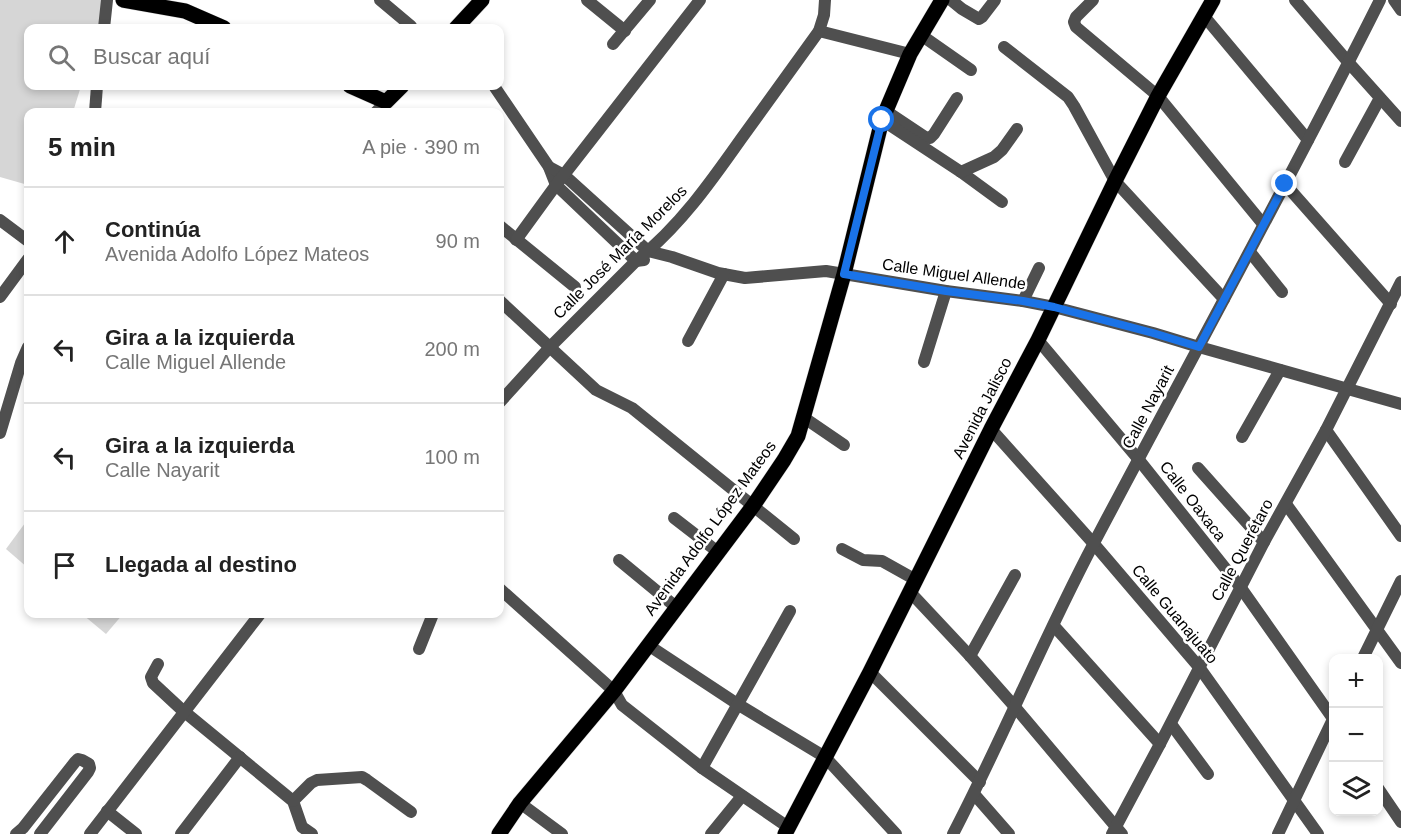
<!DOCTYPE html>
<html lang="es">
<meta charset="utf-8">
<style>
:root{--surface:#fff;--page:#f6f6f6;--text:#222;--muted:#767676;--line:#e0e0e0}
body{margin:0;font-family:Arial,sans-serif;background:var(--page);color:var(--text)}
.controls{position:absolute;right:18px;bottom:18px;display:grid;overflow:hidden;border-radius:12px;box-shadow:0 3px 9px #0003}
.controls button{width:54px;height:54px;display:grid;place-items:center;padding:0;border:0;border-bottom:2px solid var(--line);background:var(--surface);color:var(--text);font:30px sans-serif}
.stop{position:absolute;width:18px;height:18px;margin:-14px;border:4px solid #1a73e8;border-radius:50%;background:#fff}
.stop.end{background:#1a73e8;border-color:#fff;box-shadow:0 2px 6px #0008}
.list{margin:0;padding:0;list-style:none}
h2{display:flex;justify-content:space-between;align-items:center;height:78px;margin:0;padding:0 24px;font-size:26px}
h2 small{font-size:20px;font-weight:400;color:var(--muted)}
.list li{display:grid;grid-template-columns:39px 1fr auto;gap:18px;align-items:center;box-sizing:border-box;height:108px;padding:0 24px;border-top:2px solid var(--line)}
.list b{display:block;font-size:22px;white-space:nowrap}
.list p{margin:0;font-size:20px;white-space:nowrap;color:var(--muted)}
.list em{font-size:20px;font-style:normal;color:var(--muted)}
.icon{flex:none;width:33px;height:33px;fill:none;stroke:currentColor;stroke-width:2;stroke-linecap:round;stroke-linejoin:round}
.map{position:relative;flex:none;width:1401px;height:834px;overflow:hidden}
.search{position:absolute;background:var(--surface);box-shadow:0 3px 9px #0003;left:24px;top:24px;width:480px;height:66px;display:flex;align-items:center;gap:15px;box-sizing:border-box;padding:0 21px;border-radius:12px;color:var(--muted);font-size:22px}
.panel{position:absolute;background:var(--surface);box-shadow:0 3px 9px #0003;left:24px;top:108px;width:480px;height:510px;border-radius:12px}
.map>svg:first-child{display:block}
</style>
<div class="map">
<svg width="1401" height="834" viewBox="0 0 1401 834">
<rect width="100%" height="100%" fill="#fff"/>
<!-- park -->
<g fill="#d6d6d6">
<path d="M 0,0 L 106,0 L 98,28 L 28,28 L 28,86 L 81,86 L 73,112 L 28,112 L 28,185 L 0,177 Z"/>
<path d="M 28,519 L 28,568 L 6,549 Z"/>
<path d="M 82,614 L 123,614 L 106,634 Z"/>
</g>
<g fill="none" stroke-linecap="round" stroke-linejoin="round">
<defs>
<g id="major">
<path d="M 123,0 L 185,11 L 224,28"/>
<path d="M 456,28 L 482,0"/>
<path d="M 350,86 L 386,102 L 402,86"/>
<path d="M 499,834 L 520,803 L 614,691 L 753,506 L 784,460 L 798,436 L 844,274 L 882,120 L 910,54 L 942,0"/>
<path d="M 785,834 L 870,672 L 991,429 L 1038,340 L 1115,181 L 1158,96 L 1213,0"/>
</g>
</defs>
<!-- major casing -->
<use href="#major" stroke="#dbdbdb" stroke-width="16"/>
<!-- minor -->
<g stroke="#4f4f4f" stroke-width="12">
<path d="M 380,0 L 411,26"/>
<path d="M 587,0 L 625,31"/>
<path d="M 951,0 L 962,9 L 979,19 L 982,17 L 995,0"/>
<path d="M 1093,0 L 1076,17 L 1074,22 L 1076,27 L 1158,96 L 1263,224"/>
<path d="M 1295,0 L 1349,63 L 1401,121"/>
<path d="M 1394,0 L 1401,10"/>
<path d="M 1204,16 L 1308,140"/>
<path d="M 104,28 L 107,0"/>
<path d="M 819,31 L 910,54"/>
<path d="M 921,35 L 971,70"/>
<path d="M 613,44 L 650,0"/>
<path d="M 1004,47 L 1068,97 L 1074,106 L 1115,181 L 1224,299"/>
<path d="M 494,86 L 549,167 L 556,185 L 636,261 L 644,260"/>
<path d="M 886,111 L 925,137 L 930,138 L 934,134 L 957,98"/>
<path d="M 95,112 L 97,86"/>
<path d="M 376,112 L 386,102"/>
<path d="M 882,120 L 961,172 L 1002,202"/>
<path d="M 1345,162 L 1380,98"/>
<path d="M 549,167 L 564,175 L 648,251 L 672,257 L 718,273 L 745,278 L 826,271 L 946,291 L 1023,301 L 1054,307 L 1153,333 L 1199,347 L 1401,404"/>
<path d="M 961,172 L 994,157 L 1002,150 L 1017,129"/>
<path d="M 1285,184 L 1391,304"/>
<path d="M 0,220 L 28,241"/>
<path d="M 500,226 L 575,287"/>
<path d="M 516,240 L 556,185 L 700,0"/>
<path d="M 1250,252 L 1282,292"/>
<path d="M 0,297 L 28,259"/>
<path d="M 500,301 L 596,390 L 632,408 L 794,539"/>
<path d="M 1023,301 L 1039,268"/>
<path d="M 1038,340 L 1139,460 L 1241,588 L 1334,720"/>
<path d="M 688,341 L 724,274"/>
<path d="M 924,362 L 946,291"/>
<path d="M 500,402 L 550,347 L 636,261 C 679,227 710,183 741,139 C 767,103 793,67 819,31 L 824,15 L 825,0"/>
<path d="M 803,417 L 844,445"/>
<path d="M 991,429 L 1094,544 L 1199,667 L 1318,834"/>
<path d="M 1326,430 L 1401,536"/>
<path d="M 0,433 L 21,363 L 28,347"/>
<path d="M 1242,437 L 1280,370"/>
<path d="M 1198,468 L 1264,542"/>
<path d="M 1286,504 L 1401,663"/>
<path d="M 674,518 L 718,552"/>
<path d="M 842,549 L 863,560 L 882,561 L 916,580"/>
<path d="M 619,560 L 676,607"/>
<path d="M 500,589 L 614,691 L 622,705 L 702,768 L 788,827"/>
<path d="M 910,592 L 970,656 L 1015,707 L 1122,834"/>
<path d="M 1054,626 L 1160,744"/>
<path d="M 648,645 L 739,705 L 825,757 L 896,834"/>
<path d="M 419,649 L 433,614"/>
<path d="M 970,656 L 1015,575"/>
<path d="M 1363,658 L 1401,581"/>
<path d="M 158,664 L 151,677 L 153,683 L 181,709 L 293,801 L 302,827 L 312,834"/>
<path d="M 870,672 L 980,782"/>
<path d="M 1171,724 L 1208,774"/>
<path d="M 702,768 L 790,611"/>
<path d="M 1378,788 L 1401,822"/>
<path d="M 974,794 L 1009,834"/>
<path d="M 293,801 L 311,783 L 317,780 L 362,777 L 367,780 L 411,812"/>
<path d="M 520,803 L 562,834"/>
<path d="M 107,811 L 136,834"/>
<path d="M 16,834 L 23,828 L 75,762 L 78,759 L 82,760 L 89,764 L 90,768 L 88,772 L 40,834"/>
<path d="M 90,834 L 260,614"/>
<path d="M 181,834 L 240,757"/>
<path d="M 711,834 L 742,796"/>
<path d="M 953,834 C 1003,738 1044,637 1095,541 C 1190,361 1289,182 1380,0"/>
<path d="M 1112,834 L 1160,744 L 1264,542 L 1326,430 L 1401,282"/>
<path d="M 1278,834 L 1334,717"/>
</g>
<!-- major -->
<use href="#major" stroke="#000" stroke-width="15"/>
</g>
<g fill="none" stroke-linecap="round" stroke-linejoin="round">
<!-- route -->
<path stroke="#1a73e8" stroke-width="8" d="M 882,120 L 844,274 L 946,291 L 1023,301 L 1054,307 L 1153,333 L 1199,347 L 1285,184"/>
</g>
<g text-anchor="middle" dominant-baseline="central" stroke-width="5" stroke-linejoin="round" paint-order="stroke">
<!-- street labels -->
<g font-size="16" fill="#000" stroke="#fff">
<text transform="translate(620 252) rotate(-45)">Calle José María Morelos</text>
<text transform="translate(954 274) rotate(8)">Calle Miguel Allende</text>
<text transform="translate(1148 407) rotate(-62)">Calle Nayarit</text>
<text transform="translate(982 408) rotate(-63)">Avenida Jalisco</text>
<text transform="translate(1193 501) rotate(52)">Calle Oaxaca</text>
<text transform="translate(710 528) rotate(-54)">Avenida Adolfo López Mateos</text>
<text transform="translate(1242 550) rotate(-62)">Calle Querétaro</text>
<text transform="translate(1175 614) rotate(50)">Calle Guanajuato</text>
</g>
</g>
</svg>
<div class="controls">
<button>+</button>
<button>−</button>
<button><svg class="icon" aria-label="layers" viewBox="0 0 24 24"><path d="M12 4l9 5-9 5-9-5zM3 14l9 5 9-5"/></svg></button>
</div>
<div class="stop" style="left:882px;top:120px"></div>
<div class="stop end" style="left:1285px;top:184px"></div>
<div class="search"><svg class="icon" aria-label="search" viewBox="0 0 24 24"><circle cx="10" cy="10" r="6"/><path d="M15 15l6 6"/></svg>Buscar aquí</div>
<section class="panel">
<h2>5 min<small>A pie · 390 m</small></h2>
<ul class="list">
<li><svg class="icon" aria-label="ahead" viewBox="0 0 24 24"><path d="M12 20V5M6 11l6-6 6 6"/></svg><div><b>Continúa</b><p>Avenida Adolfo López Mateos</p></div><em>90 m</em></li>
<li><svg class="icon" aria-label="left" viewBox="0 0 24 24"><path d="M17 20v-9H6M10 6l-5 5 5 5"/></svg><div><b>Gira a la izquierda</b><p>Calle Miguel Allende</p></div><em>200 m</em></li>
<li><svg class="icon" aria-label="left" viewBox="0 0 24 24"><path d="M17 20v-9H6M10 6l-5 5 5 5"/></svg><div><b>Gira a la izquierda</b><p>Calle Nayarit</p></div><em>100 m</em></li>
<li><svg class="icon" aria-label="arrive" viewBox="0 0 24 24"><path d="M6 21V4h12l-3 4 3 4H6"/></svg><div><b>Llegada al destino</b></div></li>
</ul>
</section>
</div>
